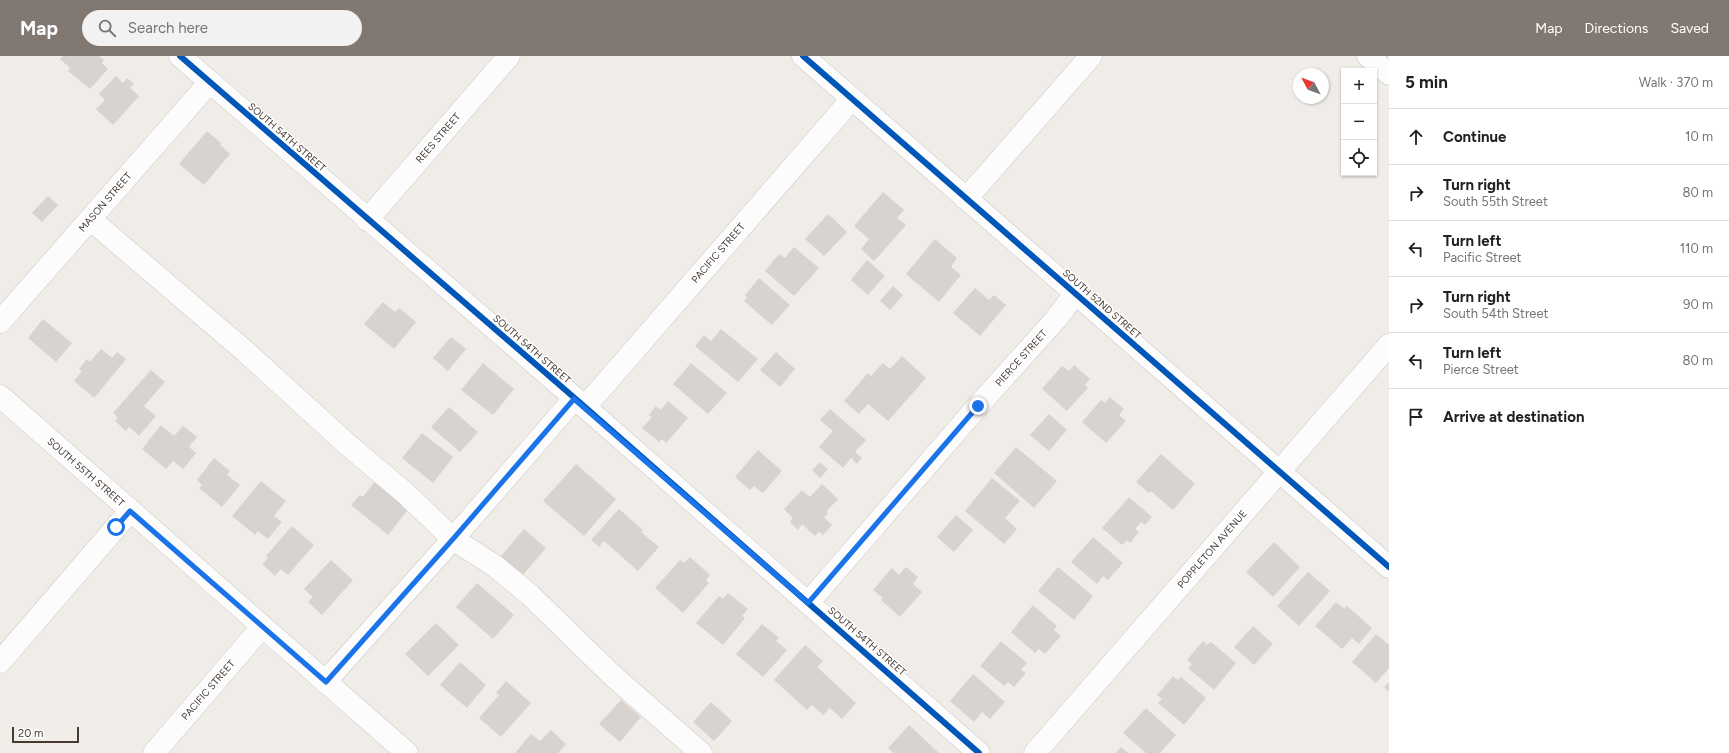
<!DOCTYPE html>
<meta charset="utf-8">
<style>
:root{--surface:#fff;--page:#f2f2f2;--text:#202124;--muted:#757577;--line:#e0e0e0;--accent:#827872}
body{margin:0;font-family:Figtree,sans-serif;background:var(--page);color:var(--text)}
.controls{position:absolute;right:12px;top:12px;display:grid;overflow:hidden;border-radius:0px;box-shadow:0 1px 3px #0004}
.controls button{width:36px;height:36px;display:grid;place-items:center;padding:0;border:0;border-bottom:1px solid var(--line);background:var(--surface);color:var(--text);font:20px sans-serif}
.compass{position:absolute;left:1293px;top:12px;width:36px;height:36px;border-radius:50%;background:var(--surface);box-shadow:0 1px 3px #0004;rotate:311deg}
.scale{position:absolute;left:12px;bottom:10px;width:67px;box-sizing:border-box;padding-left:4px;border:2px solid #463a33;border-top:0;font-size:11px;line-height:14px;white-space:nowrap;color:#463a33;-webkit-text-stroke:3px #fff;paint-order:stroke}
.stop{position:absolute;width:12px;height:12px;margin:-9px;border:3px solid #1a73e8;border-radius:50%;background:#fff}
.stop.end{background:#1a73e8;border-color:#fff;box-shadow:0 1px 4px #0008}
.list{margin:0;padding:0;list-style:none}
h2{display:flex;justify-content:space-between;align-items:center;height:52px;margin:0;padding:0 16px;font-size:17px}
h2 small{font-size:13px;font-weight:400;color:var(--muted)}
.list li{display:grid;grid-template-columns:26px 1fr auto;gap:12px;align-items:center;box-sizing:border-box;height:56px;padding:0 16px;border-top:1px solid var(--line)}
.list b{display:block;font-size:15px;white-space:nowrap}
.list p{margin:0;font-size:13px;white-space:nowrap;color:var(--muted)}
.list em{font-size:13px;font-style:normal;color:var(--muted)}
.icon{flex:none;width:22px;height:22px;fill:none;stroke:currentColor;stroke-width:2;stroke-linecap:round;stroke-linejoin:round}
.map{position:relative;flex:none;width:1389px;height:697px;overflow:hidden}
header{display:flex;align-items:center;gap:24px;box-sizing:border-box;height:56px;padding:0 20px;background:var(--accent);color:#fff}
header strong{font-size:19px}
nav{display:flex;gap:22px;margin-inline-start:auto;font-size:14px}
.search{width:280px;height:36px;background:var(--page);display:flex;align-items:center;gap:10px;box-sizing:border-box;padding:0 14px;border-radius:22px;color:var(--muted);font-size:15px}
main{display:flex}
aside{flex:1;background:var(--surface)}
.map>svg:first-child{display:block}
</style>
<header>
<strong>Map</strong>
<div class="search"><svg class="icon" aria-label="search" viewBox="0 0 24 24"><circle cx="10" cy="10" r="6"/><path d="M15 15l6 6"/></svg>Search here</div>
<nav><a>Map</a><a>Directions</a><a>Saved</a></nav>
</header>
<main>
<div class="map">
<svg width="1389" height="697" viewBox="0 0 1389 697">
<rect width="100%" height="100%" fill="#f0ece8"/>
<!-- building -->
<g fill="#d8d3cf">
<path d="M 63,0 L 99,0 L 104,4 L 102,7 L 108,13 L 90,33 L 68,15 L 70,12 L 60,3 Z"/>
<path d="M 116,20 L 123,27 L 127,22 L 134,28 L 130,32 L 139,40 L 113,69 L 96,53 L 105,44 L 99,38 Z"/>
<path d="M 207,75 L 221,87 L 220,89 L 230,98 L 204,129 L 179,108 Z"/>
<path d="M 883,136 L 904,154 L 897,162 L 906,169 L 874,205 L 861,193 L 869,183 L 854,170 Z"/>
<path d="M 48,140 L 58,149 L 42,166 L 32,157 Z"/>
<path d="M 828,158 L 847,176 L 824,200 L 805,183 Z"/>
<path d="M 935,183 L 957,202 L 951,211 L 961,219 L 939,246 L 906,218 Z"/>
<path d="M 794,191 L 819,212 L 794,240 L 765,215 L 779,198 L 785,202 Z"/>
<path d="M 867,204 L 885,220 L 868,239 L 851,224 Z"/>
<path d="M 759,222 L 790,249 L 772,269 L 744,245 L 747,241 L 745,239 Z"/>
<path d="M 893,230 L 903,239 L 890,254 L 880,245 Z"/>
<path d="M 975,232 L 989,244 L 994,239 L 1006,249 L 980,280 L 953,257 Z"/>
<path d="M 383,246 L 395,256 L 399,252 L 416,266 L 394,293 L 364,268 Z"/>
<path d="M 43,263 L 72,287 L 56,306 L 28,282 Z"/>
<path d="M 721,273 L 758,303 L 738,326 L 695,290 L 704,279 L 711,285 Z"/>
<path d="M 451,281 L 466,293 L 448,315 L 433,302 Z"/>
<path d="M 101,293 L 112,302 L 117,296 L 126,303 L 94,342 L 74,325 L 82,315 L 79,313 L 87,303 L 90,306 Z"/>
<path d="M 776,296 L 795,313 L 780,331 L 760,314 Z"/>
<path d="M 902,300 L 926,322 L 888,365 L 868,348 L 859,358 L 844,345 L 868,317 L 871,320 L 883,307 L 890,313 Z"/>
<path d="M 483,307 L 514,333 L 493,359 L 461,334 Z"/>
<path d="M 691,307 L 727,337 L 708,358 L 673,328 Z"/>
<path d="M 1074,309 L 1090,323 L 1085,329 L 1088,332 L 1067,355 L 1042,333 L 1062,310 L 1069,315 Z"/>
<path d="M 151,314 L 165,326 L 144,350 L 156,360 L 139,380 L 129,371 L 126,375 L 115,365 L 118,361 L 113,357 Z"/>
<path d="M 1110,341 L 1124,353 L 1119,359 L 1126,365 L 1106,387 L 1082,366 L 1101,344 L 1105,347 Z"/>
<path d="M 668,345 L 688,362 L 666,387 L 662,383 L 659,386 L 642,372 L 652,361 L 649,359 L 656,350 L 661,354 Z"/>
<path d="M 449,351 L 478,376 L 460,396 L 431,371 Z"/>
<path d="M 830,353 L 866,384 L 855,396 L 862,402 L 857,408 L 851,402 L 843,412 L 819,391 L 833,375 L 820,364 Z"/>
<path d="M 1049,358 L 1067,374 L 1049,395 L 1030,379 Z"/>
<path d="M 161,369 L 174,380 L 183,370 L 197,381 L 189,391 L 196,397 L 183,413 L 173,405 L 166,413 L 142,393 Z"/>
<path d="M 422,377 L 453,401 L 433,427 L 402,402 Z"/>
<path d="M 1016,391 L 1057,425 L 1034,452 L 994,417 Z"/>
<path d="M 758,394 L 782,415 L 763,437 L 754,430 L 750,434 L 735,421 Z"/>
<path d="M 1161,398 L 1195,428 L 1173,454 L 1151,435 L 1149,437 L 1136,426 Z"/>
<path d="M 214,402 L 230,415 L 227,419 L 240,429 L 222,451 L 199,432 L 202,429 L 197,424 Z"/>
<path d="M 820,406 L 828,413 L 820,422 L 812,414 Z"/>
<path d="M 576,408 L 616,443 L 584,480 L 543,445 Z"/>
<path d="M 992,422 L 1020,445 L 1005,462 L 1017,473 L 1004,488 L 965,455 Z"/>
<path d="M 261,425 L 286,445 L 274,460 L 282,466 L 268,483 L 258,475 L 255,479 L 232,460 Z"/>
<path d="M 375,425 L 403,448 L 402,450 L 407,455 L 388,479 L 351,449 L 360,439 L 363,441 Z"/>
<path d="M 822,428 L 838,443 L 827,455 L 828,457 L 824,461 L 832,469 L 823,479 L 819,476 L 815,480 L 802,468 L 798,474 L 790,466 L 793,462 L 784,453 L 802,434 L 810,441 Z"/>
<path d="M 1129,441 L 1152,461 L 1145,469 L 1141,466 L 1135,473 L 1139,476 L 1130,487 L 1127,484 L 1122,489 L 1102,472 Z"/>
<path d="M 619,453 L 643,474 L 641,476 L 659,491 L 638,515 L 604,485 L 599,491 L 591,484 Z"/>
<path d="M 956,459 L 973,474 L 954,496 L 937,481 Z"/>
<path d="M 292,470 L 314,489 L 288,519 L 281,513 L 275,520 L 262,508 L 268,502 L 266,500 Z"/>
<path d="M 524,473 L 546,492 L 523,519 L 501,500 Z"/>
<path d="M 1093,481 L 1123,507 L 1108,524 L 1103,520 L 1097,528 L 1071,506 Z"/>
<path d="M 1274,486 L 1300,511 L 1273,541 L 1246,516 Z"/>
<path d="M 690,501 L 710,519 L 706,524 L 709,527 L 683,557 L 655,532 L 680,504 L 684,507 Z"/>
<path d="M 331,504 L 353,524 L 322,559 L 308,546 L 313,541 L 304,533 Z"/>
<path d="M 906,511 L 918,521 L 913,528 L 922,536 L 900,561 L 881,544 L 883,542 L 873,534 L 892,512 L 899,519 Z"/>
<path d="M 1058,511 L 1093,540 L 1074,564 L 1038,535 Z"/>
<path d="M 1308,516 L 1330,535 L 1299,570 L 1277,550 Z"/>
<path d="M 477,527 L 514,559 L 493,583 L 456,551 Z"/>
<path d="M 728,537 L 748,553 L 742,560 L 745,562 L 723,589 L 696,567 L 719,540 L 723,543 Z"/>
<path d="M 1336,546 L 1344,553 L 1347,550 L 1372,572 L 1359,588 L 1352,582 L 1342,593 L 1315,570 Z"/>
<path d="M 1033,549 L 1057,570 L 1054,574 L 1061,580 L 1045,598 L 1039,593 L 1035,597 L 1011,576 Z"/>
<path d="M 436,567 L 459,589 L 428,620 L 405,598 Z"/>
<path d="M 762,568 L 779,582 L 776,585 L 787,594 L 763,621 L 736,598 Z"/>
<path d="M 1253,570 L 1273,588 L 1254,609 L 1234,591 Z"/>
<path d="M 1376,578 L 1389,589 L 1389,612 L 1376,627 L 1352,606 Z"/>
<path d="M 1001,585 L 1027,607 L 1021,614 L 1026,617 L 1014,631 L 1008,626 L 1004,630 L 980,610 Z"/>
<path d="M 1203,585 L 1207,589 L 1211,586 L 1236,607 L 1214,634 L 1188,612 L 1192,608 L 1187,604 Z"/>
<path d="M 805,589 L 823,605 L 817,611 L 856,647 L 842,663 L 830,652 L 823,659 L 812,649 L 807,654 L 774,624 Z"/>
<path d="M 460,606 L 486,629 L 467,652 L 440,629 Z"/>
<path d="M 973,618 L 1005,646 L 990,663 L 982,656 L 974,666 L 950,645 Z"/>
<path d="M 1173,620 L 1178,624 L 1181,621 L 1206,642 L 1184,669 L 1158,647 L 1162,643 L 1157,639 Z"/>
<path d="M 506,625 L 531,647 L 501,681 L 479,662 L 499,639 L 496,637 Z"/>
<path d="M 1389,626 L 1389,636 L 1384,631 Z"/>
<path d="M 621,644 L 641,661 L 620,686 L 599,668 Z"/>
<path d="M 711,646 L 732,665 L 714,685 L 693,666 Z"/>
<path d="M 1146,652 L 1176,679 L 1160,697 L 1146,697 L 1123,677 Z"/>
<path d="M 909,669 L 939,697 L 894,697 L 888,692 Z"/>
<path d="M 551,674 L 566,688 L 558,697 L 515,697 L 531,678 L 540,685 Z"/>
<path d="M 1121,691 L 1128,697 L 1116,697 Z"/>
</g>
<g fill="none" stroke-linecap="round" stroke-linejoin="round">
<defs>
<g id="minor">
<path d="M 180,0 L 585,351 L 979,697"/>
<path d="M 803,0 L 1389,511"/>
<path d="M 1368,0 L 1389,18"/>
<path d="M 966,143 L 1091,0"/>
<path d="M 90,163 L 246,296 L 348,389 L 405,437 L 453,483 L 495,510 L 530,539 L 612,619 L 701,697"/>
<path d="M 367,164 L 509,0"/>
<path d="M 0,266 L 210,26"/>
<path d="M 0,340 L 407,697"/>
<path d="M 585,351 L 852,43"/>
<path d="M 808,547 L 978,350 L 1056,263 L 1075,238"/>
<path d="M 0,606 L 130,455"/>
<path d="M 325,626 L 453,483 L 574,343"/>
<path d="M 154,697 L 262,571"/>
<path d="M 1035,697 L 1389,289"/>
</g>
</defs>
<!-- minor casing -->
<use href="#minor" stroke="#ccc8c4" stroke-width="23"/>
<!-- minor -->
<use href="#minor" stroke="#fdfcfc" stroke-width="22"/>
<defs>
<g id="cycleway">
<path d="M 180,0 L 585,351 L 979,697"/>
<path d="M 803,0 L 1389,511"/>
</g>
</defs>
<!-- cycleway casing -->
<use href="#cycleway" stroke="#fff" stroke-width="8"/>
<!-- cycleway -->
<use href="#cycleway" stroke="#0057b8" stroke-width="6"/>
</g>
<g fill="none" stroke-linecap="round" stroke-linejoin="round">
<!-- route -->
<path stroke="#1a73e8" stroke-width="5" d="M 116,471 L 130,455 L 326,626 L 453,483 L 574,343 L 808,547 L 978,350"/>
</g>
<g text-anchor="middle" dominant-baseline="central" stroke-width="3" stroke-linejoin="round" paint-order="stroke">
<!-- street labels -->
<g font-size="10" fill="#463a33" stroke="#fff">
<text transform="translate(287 81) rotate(41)">SOUTH 54TH STREET</text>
<text transform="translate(438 82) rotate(-49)">REES STREET</text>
<text transform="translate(105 146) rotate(-49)">MASON STREET</text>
<text transform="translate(718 197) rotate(-49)">PACIFIC STREET</text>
<text transform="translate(1102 248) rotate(41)">SOUTH 52ND STREET</text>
<text transform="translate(532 293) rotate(41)">SOUTH 54TH STREET</text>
<text transform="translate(1021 302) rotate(-48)">PIERCE STREET</text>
<text transform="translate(86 416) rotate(41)">SOUTH 55TH STREET</text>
<text transform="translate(1212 493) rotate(-49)">POPPLETON AVENUE</text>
<text transform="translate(867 585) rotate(41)">SOUTH 54TH STREET</text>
<text transform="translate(208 634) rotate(-49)">PACIFIC STREET</text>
</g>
</g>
</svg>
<div class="controls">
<button>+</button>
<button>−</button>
<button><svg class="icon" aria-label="locate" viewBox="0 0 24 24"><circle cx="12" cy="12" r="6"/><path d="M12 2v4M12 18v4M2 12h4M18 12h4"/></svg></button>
</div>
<svg class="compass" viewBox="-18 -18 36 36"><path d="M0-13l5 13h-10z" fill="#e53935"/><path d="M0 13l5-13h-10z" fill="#757577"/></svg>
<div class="scale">20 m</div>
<div class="stop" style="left:116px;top:471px"></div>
<div class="stop end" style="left:978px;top:350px"></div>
</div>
<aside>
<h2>5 min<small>Walk · 370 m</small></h2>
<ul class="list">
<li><svg class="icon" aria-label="ahead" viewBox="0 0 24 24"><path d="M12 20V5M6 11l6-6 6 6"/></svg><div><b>Continue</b></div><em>10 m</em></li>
<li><svg class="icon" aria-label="right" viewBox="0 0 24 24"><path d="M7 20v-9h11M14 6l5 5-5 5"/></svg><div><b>Turn right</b><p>South 55th Street</p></div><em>80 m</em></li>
<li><svg class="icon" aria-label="left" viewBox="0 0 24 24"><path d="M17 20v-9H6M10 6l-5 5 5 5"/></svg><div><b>Turn left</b><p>Pacific Street</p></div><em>110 m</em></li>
<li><svg class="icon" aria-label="right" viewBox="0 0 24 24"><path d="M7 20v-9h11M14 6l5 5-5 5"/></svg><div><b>Turn right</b><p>South 54th Street</p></div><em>90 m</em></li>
<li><svg class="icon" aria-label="left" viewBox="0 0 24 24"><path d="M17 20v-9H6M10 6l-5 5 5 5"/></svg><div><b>Turn left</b><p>Pierce Street</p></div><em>80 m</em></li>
<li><svg class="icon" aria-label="arrive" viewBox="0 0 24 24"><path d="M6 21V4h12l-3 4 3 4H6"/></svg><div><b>Arrive at destination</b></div></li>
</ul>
</aside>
</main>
